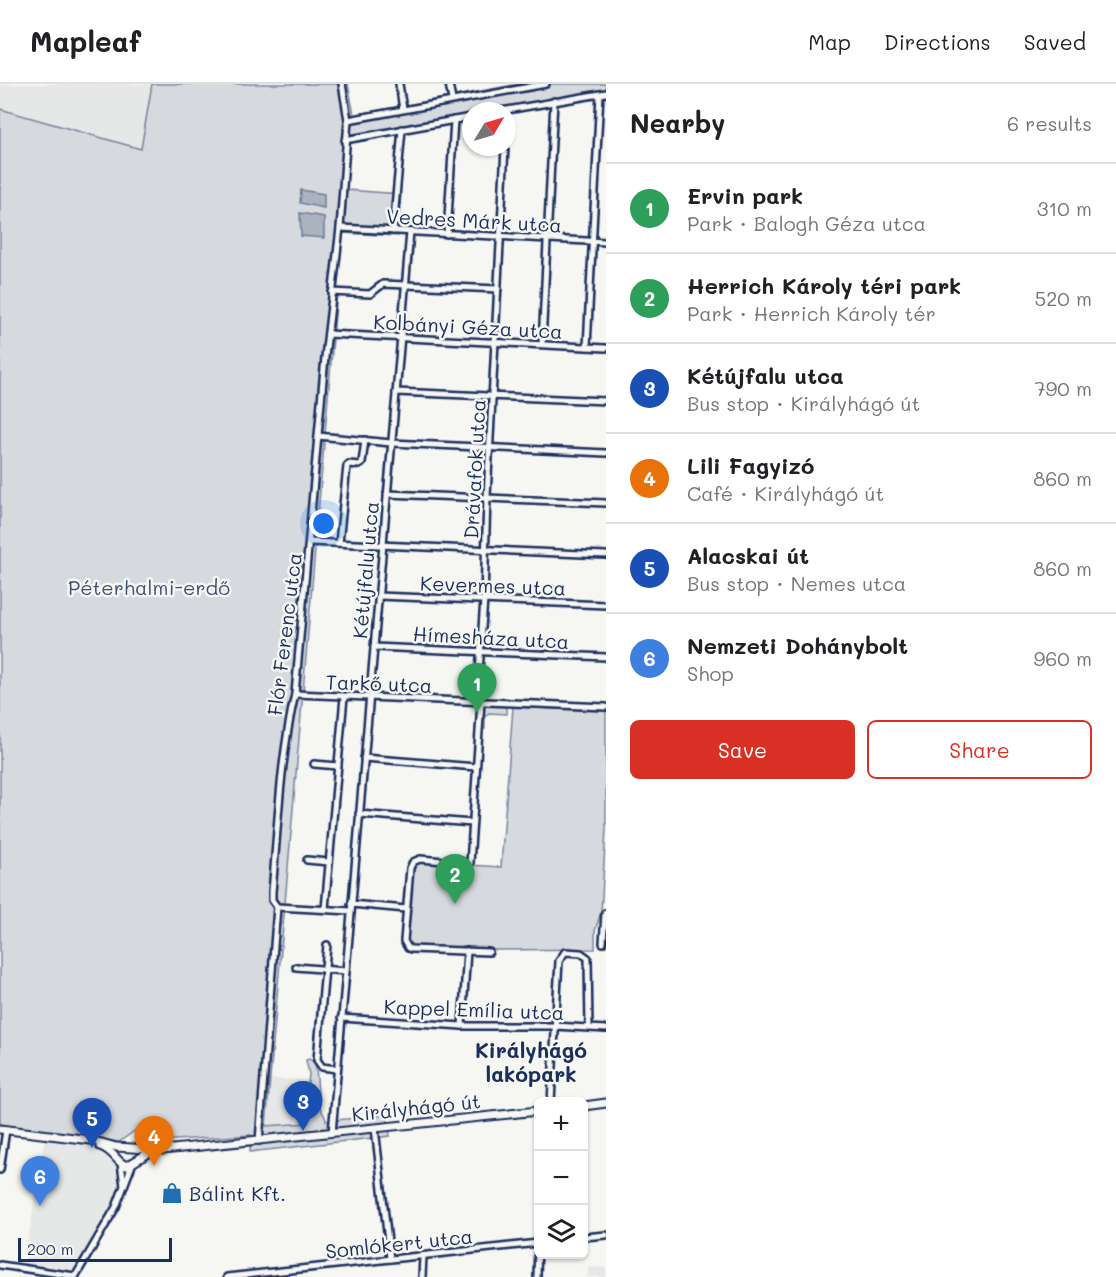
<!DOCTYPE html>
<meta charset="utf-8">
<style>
:root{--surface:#fff;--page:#f6f6f6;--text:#202124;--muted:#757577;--line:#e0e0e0;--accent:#d93025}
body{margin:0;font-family:Mali,sans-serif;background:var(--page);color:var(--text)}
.controls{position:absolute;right:18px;bottom:18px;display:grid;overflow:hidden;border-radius:9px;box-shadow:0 2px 4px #0004}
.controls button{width:54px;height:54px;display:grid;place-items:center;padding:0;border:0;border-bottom:2px solid var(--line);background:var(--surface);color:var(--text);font:30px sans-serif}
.compass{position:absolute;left:462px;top:18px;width:54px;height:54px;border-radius:50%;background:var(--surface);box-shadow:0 2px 4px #0004;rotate:52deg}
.scale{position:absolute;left:18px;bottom:15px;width:154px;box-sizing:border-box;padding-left:6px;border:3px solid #1b2f5e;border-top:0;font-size:16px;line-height:21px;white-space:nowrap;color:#1b2f5e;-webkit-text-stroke:4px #f6f6f2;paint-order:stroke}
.you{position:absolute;left:324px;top:440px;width:21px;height:21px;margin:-15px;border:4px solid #fff;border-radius:50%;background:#1a73e8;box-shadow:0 0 0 9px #1a73e833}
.badge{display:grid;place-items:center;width:39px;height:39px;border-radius:50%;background:var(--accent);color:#fff;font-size:20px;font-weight:700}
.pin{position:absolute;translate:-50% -50px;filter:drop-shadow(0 2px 3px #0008)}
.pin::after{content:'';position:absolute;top:32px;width:21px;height:18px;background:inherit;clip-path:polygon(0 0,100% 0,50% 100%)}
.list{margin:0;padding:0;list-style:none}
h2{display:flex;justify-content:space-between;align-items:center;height:78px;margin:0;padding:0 24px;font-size:26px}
h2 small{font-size:20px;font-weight:400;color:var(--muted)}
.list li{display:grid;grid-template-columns:39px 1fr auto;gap:18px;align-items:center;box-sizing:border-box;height:90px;padding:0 24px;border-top:2px solid var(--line)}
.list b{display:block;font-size:22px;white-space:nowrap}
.list p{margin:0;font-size:20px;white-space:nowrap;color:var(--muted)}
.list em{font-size:20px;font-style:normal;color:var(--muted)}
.actions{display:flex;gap:12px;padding:18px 24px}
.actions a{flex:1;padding:14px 0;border:2px solid var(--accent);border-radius:9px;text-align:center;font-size:21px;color:var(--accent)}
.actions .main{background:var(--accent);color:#fff}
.icon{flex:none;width:33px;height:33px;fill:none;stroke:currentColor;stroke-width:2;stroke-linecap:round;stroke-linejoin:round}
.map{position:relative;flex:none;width:606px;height:1193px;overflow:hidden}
header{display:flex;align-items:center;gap:36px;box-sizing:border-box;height:84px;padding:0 30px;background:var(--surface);border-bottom:2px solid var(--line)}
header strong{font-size:28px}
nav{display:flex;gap:33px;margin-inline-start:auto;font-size:21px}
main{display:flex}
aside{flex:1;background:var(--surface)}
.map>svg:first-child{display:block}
</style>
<header>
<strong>Mapleaf</strong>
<nav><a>Map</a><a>Directions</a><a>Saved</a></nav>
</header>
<main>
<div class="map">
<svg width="606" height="1193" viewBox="0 0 606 1193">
<rect width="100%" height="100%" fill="#f6f6f2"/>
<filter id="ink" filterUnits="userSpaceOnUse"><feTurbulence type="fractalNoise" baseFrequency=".0167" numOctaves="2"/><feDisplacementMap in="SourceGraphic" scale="12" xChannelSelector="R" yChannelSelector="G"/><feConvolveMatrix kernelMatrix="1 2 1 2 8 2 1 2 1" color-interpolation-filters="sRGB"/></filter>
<g filter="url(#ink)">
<!-- built -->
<g fill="#e6e7e7">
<path d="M 0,0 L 152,0 L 141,65 L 0,25 Z"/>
<path d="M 269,995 L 308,996 L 305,1040 L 266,1042 Z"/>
<path d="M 46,1045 L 119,1058 L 120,1109 L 76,1185 L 65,1193 L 23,1188 Z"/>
<path d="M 588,1183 L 606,1184 L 606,1193 L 587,1193 Z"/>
</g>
<!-- green -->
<g fill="#d6d9dd" stroke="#78849e" stroke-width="1.5">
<path d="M 152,0 L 348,0 L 354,31 L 518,0 L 606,0 L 606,8 L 507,27 L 471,27 L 471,36 L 350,59 L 346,106 L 401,110 L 398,152 L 342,149 L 266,1042 L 307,1039 L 304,1036 L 309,990 L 306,976 L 309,975 L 315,979 C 318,994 317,1006 319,1020 C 320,1027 326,1031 326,1037 L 387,1031 L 390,1052 L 250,1068 L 251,1051 L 160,1057 L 155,1054 L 148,1057 L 136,1046 L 119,1058 L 0,1040 L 0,25 L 141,65 Z"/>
<path d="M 483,619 L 506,620 L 506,630 L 489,629 L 485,632 L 485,645 L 482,645 Z"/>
<path d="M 513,623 L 606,627 L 606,745 L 601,828 L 595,847 L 595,865 L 499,866 L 410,863 L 406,859 L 412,784 L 414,780 L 419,778 L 501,783 Z"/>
</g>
<!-- water -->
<g fill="#abb2c0" stroke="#717e99" stroke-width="1.5">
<path d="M 301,106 L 324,110 L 324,124 L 300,119 Z"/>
<path d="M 300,129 L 324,133 L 324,154 L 301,152 Z"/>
</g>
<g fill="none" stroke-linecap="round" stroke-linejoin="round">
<defs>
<g id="minor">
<path d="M 399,0 L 403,25"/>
<path d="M 449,0 L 452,16"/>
<path d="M 501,27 L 606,9"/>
<path d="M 348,36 L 546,0"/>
<path d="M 345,56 L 471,33"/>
<path d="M 340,144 L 606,158"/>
<path d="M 393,147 L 402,45"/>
<path d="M 447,150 L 454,36"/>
<path d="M 332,208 L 370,210 L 383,200 L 498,205"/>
<path d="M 328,250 L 606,264"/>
<path d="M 542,260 L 554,17"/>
<path d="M 587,263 L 600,10"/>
<path d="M 396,308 L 606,317"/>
<path d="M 318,352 L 391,359 L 606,369"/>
<path d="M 387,410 L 606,419"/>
<path d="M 310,458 L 606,471"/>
<path d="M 339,459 L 347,382 L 349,380 L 359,381 L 362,379 L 365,356"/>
<path d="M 378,512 L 606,521"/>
<path d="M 374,563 L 606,573"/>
<path d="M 295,610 L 606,623"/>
<path d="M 477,618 L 484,515 L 487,413 L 505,63"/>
<path d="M 481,618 L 470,779 L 420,775 L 413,778 L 410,784 L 404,857 L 408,864 L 411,865 L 489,868"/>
<path d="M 364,674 L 476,683"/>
<path d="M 314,680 L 338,682"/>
<path d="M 359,730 L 472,739"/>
<path d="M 307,776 L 329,778"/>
<path d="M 351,820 L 406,825"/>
<path d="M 277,823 L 351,827"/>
<path d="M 325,825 L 344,613"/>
<path d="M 603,859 L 605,829"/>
<path d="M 327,861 L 317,976 L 322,983 L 337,985"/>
<path d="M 296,883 L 346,887"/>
<path d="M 341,934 L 462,942 L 555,942 L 606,945"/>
<path d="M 462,942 L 467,867"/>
<path d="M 551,1018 L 559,877 L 565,868 L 581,869 L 588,874 L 589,944"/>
<path d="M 375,1044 L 390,1175"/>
<path d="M 332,1049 L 410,148"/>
<path d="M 259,1057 L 277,823 L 272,816 L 272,808 C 278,742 280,675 295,610 L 325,273 L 340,144 L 348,36 L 342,0"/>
<path d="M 121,1079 L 124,1102"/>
<path d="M 0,1086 L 6,1046"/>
<path d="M 584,1153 L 606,1151"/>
<path d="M 0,1181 L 75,1192"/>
<path d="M 75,1193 L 116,1123 L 132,1081"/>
<path d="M 227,1193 L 538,1159"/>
<path d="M 422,1193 L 423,1172"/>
<path d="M 537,1193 L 538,1159"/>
</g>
<g id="tertiary">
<path d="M 584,1022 L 606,1019"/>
<path d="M 0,1045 L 91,1056 L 116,1063 L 163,1066 L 538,1027"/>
<path d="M 100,1062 C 115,1067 116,1079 127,1082 L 152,1067"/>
</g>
</defs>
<!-- minor casing -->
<use href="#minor" stroke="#1b2f5e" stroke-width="10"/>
<!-- tertiary casing -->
<use href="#tertiary" stroke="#1b2f5e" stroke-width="11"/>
<!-- minor -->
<use href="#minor" stroke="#f6f6f2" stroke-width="5"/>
<!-- tertiary -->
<use href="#tertiary" stroke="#f6f6f2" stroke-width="7"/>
</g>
</g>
<!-- icons -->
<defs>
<symbol id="shop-bare" viewBox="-9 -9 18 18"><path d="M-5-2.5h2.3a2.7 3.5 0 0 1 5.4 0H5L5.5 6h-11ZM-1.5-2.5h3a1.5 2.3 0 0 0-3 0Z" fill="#1f6fb2" stroke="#f6f6f2" stroke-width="2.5" paint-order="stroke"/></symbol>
</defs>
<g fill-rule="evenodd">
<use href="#shop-bare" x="157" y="1094" width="30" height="30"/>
</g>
<g text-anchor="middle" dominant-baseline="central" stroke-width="5" stroke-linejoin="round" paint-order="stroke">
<!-- street labels -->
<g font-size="20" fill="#1b2f5e" stroke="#f6f6f2">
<text transform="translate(474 136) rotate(3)">Vedres Márk utca</text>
<text transform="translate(468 242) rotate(3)">Kolbányi Géza utca</text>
<text transform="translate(474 385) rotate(-87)">Drávafok utca</text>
<text transform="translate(365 486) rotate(-85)">Kétújfalu utca</text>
<text transform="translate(493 501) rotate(2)">Kevermes utca</text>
<text transform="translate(284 550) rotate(-83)">Flór Ferenc utca</text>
<text transform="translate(491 553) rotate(3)">Hímesháza utca</text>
<text transform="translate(379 599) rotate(2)">Tarkő utca</text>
<text transform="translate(474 925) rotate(2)">Kappel Emília utca</text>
<text transform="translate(416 1023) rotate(-6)">Királyhágó út</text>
<text transform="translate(399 1159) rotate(-6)">Somlókert utca</text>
</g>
<!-- park labels -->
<g font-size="20" fill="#405177" stroke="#f6f6f2">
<text x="149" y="503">Péterhalmi-erdő</text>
</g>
<!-- poi labels -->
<g font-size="20" fill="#1b2f5e" stroke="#f6f6f2" text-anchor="start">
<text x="189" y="1109">Bálint Kft.</text>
</g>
<!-- neighbourhood labels -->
<g font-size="21" font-weight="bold" fill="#1b2f5e" stroke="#f6f6f2">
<text x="531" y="965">Királyhágó<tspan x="531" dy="24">lakópark</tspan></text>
</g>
</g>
</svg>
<div class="controls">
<button>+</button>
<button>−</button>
<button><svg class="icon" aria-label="layers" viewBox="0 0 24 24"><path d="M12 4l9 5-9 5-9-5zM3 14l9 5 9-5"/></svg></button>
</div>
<svg class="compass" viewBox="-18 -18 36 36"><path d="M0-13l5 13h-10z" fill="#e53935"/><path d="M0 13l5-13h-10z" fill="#757577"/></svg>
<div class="scale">200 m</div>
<div class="you"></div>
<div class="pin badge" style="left:477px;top:629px;background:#2e9e5b">1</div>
<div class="pin badge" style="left:455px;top:820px;background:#2e9e5b">2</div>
<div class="pin badge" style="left:303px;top:1047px;background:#1a4fb4">3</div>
<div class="pin badge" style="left:154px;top:1082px;background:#e8710a">4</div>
<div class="pin badge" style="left:92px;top:1064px;background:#1a4fb4">5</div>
<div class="pin badge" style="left:40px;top:1122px;background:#3f7fe0">6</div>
</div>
<aside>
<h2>Nearby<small>6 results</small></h2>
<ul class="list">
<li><span class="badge" style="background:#2e9e5b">1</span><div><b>Ervin park</b><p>Park · Balogh Géza utca</p></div><em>310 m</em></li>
<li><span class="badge" style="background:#2e9e5b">2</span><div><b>Herrich Károly téri park</b><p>Park · Herrich Károly tér</p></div><em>520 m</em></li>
<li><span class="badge" style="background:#1a4fb4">3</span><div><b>Kétújfalu utca</b><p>Bus stop · Királyhágó út</p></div><em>790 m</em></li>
<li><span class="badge" style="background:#e8710a">4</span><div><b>Lili Fagyizó</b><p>Café · Királyhágó út</p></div><em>860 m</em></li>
<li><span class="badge" style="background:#1a4fb4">5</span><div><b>Alacskai út</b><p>Bus stop · Nemes utca</p></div><em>860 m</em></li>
<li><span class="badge" style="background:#3f7fe0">6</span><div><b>Nemzeti Dohánybolt</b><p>Shop</p></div><em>960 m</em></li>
</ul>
<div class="actions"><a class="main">Save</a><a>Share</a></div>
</aside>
</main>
